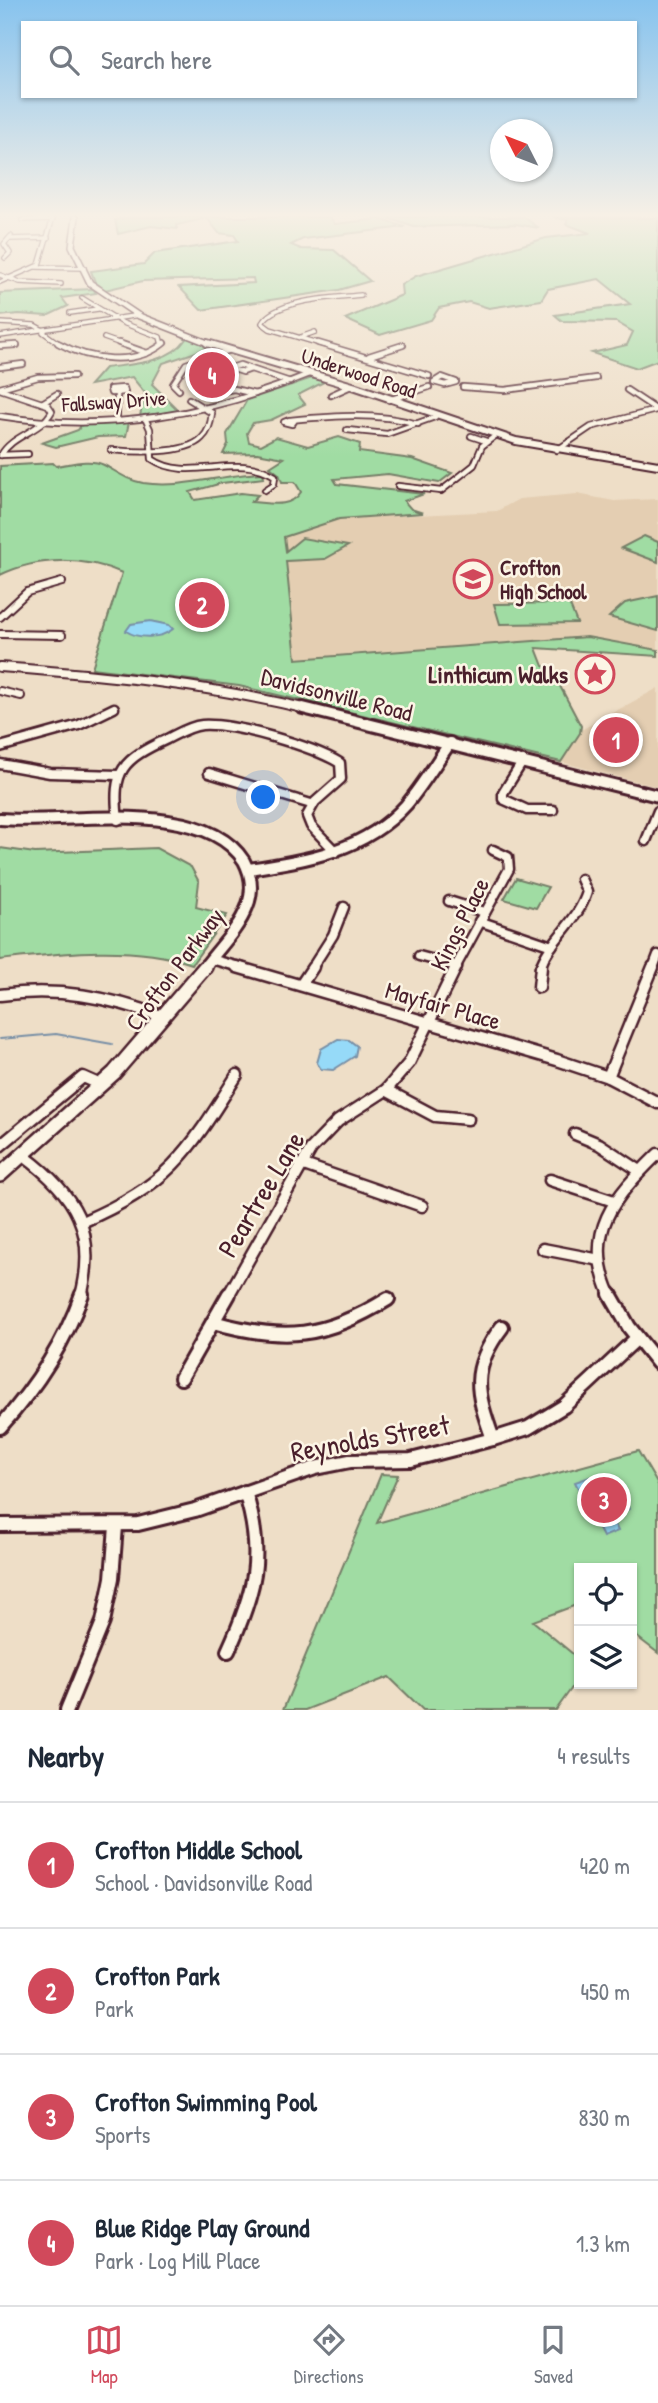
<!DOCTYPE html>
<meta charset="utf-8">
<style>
:root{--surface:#fff;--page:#f6f6f7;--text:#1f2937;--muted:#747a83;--line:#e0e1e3;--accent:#d1495b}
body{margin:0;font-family:"Patrick Hand",sans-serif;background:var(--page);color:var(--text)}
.controls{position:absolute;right:21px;bottom:21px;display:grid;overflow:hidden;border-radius:0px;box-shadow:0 2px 5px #0004}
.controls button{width:63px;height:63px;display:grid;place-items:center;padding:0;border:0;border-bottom:2px solid var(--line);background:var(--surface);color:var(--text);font:35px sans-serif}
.compass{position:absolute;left:490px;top:119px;width:63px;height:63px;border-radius:50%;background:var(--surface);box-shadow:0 2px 5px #0004;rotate:312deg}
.you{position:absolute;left:264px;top:798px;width:24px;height:24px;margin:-18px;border:5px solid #fff;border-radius:50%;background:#1a73e8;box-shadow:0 0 0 10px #1a73e833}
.badge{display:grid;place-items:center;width:46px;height:46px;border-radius:50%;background:var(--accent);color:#fff;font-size:23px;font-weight:700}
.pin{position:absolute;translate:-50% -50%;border:4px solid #fff;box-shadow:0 2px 7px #0006}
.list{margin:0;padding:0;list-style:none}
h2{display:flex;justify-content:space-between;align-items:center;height:91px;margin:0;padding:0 28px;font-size:30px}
h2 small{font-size:23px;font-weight:400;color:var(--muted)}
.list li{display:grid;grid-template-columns:46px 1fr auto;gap:21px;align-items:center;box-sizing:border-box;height:126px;padding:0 28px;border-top:2px solid var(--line)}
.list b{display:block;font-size:26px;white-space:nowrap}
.list p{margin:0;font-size:23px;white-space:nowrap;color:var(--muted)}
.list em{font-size:23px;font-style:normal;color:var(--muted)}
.icon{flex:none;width:38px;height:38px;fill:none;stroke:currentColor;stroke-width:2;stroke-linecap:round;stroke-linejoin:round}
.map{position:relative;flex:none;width:658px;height:1710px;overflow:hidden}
.search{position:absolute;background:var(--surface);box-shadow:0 2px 5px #0004;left:21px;right:21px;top:21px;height:77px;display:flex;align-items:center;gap:18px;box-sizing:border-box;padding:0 24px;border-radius:0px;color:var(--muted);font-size:26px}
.sheet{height:595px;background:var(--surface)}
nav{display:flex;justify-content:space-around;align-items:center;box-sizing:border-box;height:98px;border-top:2px solid var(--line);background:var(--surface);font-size:19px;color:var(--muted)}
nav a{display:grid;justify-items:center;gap:4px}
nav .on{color:var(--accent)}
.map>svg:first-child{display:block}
</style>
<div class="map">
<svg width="658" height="1710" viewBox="0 0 658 1710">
<rect width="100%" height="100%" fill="#eedec7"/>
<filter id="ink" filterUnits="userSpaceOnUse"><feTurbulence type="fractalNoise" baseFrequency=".0143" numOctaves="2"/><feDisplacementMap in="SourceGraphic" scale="14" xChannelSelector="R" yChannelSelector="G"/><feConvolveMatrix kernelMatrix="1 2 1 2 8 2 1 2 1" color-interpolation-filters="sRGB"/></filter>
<g filter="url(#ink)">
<!-- built -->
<g fill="#e4ceb2">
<path d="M 577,494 L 614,501 L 658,499 L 658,650 L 587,637 L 296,659 L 284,537 L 339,519 L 497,511 L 519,499 Z"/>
<path d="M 658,688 L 658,787 L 561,762 L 581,730 Z"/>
</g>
<!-- green -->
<g fill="#a0dca3" stroke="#757e67" stroke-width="2">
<path d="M 135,217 L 330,217 L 335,224 L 379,219 L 405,227 L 303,239 L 291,245 L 301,249 L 334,250 L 370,281 L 339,290 L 201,310 L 179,287 L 254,283 L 253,278 L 143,281 L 105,290 L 95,282 L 91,271 L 144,264 L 155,253 L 238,241 L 234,235 L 219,233 L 207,218 L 177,225 L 177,229 L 151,226 L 118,234 L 115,220 Z"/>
<path d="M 385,217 L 524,217 L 539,228 L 516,224 L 414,227 Z"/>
<path d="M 553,217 L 658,218 L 658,360 L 637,368 L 592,353 L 627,345 L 633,332 L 616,322 L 562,321 L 555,315 L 630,304 L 599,279 L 548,289 L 541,300 L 489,308 L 469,302 L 439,308 L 431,320 L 380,335 L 345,319 L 402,295 L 401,285 L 416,276 L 546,238 L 590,233 L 566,224 L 568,220 Z"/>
<path d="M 93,289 L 96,293 L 62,298 L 68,306 L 47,316 L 19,314 L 0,316 L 0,293 Z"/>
<path d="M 182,336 L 214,346 L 163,363 L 152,384 L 179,411 L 140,416 L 145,393 L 132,377 L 90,385 L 105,368 C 132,364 170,363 186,339 Z"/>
<path d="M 312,378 L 326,381 L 298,395 L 305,404 L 271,420 L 253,423 L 247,433 L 249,442 L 261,445 L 276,437 L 308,446 L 339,437 L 360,444 L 359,452 L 412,459 L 452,473 L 439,483 L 388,474 L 334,479 L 337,484 L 424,494 L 404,501 L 411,509 L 423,513 L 339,519 L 284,537 L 286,551 L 302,538 L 348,546 L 325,559 L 286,561 L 296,659 L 587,637 L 658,650 L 658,656 L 536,648 L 543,666 L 551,669 L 581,726 L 580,733 L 561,762 L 239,686 L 92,668 L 122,573 C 85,557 38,556 0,575 L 0,466 L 53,463 L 56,466 C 70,464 91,458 104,465 C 117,472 127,480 143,483 C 183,489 224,474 263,473 L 264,478 L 222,483 L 190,492 L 195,500 L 241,493 L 258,495 L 251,502 C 269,503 290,509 301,492 L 295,482 L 282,482 L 279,474 L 270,467 L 284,458 L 257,453 L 223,454 L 228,444 L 227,434 L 247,400 Z"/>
<path d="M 129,422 L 126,436 L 98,437 L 56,447 L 42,443 L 78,430 L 82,424 Z"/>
<path d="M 644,536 L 658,542 L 658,562 L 621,548 Z"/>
<path d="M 658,596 L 658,631 L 609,617 L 625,603 Z"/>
<path d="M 569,603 L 577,623 L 500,624 L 494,604 Z"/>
<path d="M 0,848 L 35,853 L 156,848 L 191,867 L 199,882 L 196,907 L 227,915 L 192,964 C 132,944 61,953 0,960 Z"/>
<path d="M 516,878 L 548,887 L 536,908 L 504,899 Z"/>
<path d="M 638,1451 L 658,1485 L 658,1653 L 632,1633 L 632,1568 L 579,1568 L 579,1604 L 533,1621 L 579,1659 L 579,1678 L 556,1710 L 423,1710 L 389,1677 L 305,1710 L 283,1710 L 381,1474 L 398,1475 L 377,1523 Z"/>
</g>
<!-- water -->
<g fill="#96daf8" stroke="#788fa6" stroke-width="2">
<path d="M 150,621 L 169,625 L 173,629 C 161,639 138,639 126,631 L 131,624 Z"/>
<path d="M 338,1039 L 349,1040 L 357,1046 L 355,1056 L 333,1070 L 321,1069 L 317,1063 L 321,1049 Z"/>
<path d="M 590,1477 L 598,1492 L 616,1485 L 629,1509 L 611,1516 L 618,1531 L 603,1537 L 575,1482 Z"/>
</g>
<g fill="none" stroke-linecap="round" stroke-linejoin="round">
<!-- stream -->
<path stroke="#788fa6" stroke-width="2" d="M 0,1039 L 56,1034 L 112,1044"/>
<defs>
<g id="street-far5">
<path d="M 22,220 L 53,219"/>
<path d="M 9,239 L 48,238"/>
<path d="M 5,258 L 10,253 L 4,244 L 11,236"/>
<path d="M 36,267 L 84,268"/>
<path d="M 0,275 L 20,282 L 61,284"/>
<path d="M 0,282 L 39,265 L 53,217"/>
<path d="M 82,298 L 123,323 L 160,337 L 162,345"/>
<path d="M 70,313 L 98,309"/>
<path d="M 0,323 L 34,325 L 45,331"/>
<path d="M 43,332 L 61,345"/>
<path d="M 0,336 L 140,315"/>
<path d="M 301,337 L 315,332"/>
<path d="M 104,338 L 124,345"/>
<path d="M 324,345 L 270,329 L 262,323 C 276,299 335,298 361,295"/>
</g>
<g id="street-far4">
<path d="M 58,343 C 89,360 135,367 164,343"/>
<path d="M 119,343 L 147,353"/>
<path d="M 318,343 L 429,376"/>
<path d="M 0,346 L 17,345"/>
<path d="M 369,356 L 403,345"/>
<path d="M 240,365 L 251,369 L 243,372 L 231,368 Z"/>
<path d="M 0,367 L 23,364"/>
<path d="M 251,369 L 290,382"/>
<path d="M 442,377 L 456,382 L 445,385 L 434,382 Z"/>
<path d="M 463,387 L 505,390 L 596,378"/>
<path d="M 0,388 L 38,377 L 74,376"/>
<path d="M 124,388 L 125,392 L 111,393 L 110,389 Z"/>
<path d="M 0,389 L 48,405 L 52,411 C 40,433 13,434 1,455"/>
<path d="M 179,390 L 173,384 L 186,364 L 230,350"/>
<path d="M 627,390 L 657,410"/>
<path d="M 117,393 L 117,420"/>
<path d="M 203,394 L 234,389 L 255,394"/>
<path d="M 331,395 L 351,386"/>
<path d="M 389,400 L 429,387"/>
<path d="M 42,403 L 57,394"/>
<path d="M 0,416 C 105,433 211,415 309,374"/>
<path d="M 145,418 L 150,429 L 152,459 C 189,484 236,451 275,476 L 274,484 L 265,490"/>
<path d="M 295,420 L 292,424 L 284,422 L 289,420 C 334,416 374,412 418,424"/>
<path d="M 347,430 L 387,434 L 435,417"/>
<path d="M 471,436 L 486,441"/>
<path d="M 111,450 C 133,452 186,455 202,438 C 209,432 211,422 212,413 L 189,399"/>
<path d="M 557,450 L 591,427 L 656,410"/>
<path d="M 0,455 L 28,454"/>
<path d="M 398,486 L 441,491 L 474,465 L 482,446 L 495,436"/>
</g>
<g id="street-far3">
<path d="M 0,617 L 27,592 L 62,582"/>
<path d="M 0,634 L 62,635"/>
<path d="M 0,691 L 21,696"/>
<path d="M 110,710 L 114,708"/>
</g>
<g id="street-far2">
<path d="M 0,747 L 79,725 L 114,708"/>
<path d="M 523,761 L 503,793 L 503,799 L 527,810 L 553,810"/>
<path d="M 0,764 L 50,773 L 118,775"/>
<path d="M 209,773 L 311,804"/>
<path d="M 118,820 C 112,770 122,760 167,739 C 177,734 190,726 202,725 C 234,723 312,746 340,763 L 341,779 L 315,802 L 307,816 L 311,826 L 336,852"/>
<path d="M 646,841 L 658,811"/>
<path d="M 449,901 L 484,912"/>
<path d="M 479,921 L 552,946"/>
<path d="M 419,956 L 457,966"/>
<path d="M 211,959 L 243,968"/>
<path d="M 312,968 L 333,935 L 344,907"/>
<path d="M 455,968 L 509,869 L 508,857 L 493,850"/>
<path d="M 540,968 C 550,939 578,922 587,892 L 581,879"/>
<path d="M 653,968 L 658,955"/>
</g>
<g id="street-far1">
<path d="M 237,967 L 557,1060 L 608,1077 L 658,1103"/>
<path d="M 301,985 L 313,967"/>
<path d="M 539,987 L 541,967"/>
<path d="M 0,995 C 58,987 109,997 164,1017"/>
<path d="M 608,1077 L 653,967"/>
<path d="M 386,1090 L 435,1116 L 468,1119"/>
<path d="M 575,1134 L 599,1144 L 640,1171"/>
<path d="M 0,1146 L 83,1077 L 101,1085"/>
<path d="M 24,1156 C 75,1194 98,1231 81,1296"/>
<path d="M 301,1164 L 422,1206"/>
<path d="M 550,1180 L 614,1201"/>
<path d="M 82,1222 C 170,1184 188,1153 237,1075"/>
<path d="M 543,1249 L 600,1260"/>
<path d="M 228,1296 L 311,1149 L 338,1121 L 386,1090 L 409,1063 L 456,967"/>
<path d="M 611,1296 C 581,1233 615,1196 658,1154"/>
</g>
<g id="street">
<path d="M 610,1294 L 629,1327 L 658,1363"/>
<path d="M 213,1322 C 284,1342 325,1338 388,1299"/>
<path d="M 181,1378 L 229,1294"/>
<path d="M 0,1427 C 36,1387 64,1345 82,1294"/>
<path d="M 493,1439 C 476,1392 470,1369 502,1327"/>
<path d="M 0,1525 L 138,1524 L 195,1510 L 315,1468 L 350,1461 L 411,1460 L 493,1439 L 528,1428 L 564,1406 L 636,1339"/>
<path d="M 228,1651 C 255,1592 265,1555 245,1492"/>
<path d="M 67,1710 L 103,1622 L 112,1578 L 116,1526"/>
</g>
<path id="secondary-far4" d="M 76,217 L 72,246 L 90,283 L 139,316 L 213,345"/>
<path id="secondary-far3" d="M 207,343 L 356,387 L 516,441 L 658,465"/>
<path id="secondary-far2" d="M 0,667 C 107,675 206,684 311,710"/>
<g id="secondary-far1">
<path d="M 303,708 L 658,796"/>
<path d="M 0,819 C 66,825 203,796 244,861 C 252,876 253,892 247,907 C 238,930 218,949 204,968"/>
<path d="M 249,869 C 307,860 365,851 406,805 C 422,786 435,764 450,743"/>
</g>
<path id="secondary" d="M 0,1175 L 114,1073 L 205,967"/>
</defs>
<!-- street-far5 casing -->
<use href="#street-far5" stroke="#4a1f2b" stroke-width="6"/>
<!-- street-far4 casing -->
<use href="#street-far4" stroke="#4a1f2b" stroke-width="8"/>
<!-- street-far3 casing -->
<use href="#street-far3" stroke="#4a1f2b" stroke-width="10"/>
<!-- street-far2 casing -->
<use href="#street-far2" stroke="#4a1f2b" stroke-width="13"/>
<!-- street-far1 casing -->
<use href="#street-far1" stroke="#4a1f2b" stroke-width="15"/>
<!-- street casing -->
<use href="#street" stroke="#4a1f2b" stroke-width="18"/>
<!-- secondary-far4 casing -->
<use href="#secondary-far4" stroke="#4a1f2b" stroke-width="8"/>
<!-- secondary-far3 casing -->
<use href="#secondary-far3" stroke="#4a1f2b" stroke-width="10"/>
<!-- secondary-far2 casing -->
<use href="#secondary-far2" stroke="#4a1f2b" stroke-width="12"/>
<!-- secondary-far1 casing -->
<use href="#secondary-far1" stroke="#4a1f2b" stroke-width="16"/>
<!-- secondary casing -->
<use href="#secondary" stroke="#4a1f2b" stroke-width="18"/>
<!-- street-far5 -->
<use href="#street-far5" stroke="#fcf5e5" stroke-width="3.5"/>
<!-- street-far4 -->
<use href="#street-far4" stroke="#fcf5e5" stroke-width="4.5"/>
<!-- street-far3 -->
<use href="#street-far3" stroke="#fcf5e5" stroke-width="6"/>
<!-- street-far2 -->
<use href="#street-far2" stroke="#fcf5e5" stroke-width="8"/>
<!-- street-far1 -->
<use href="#street-far1" stroke="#fcf5e5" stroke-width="10"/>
<!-- street -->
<use href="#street" stroke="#fcf5e5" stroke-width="12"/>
<!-- secondary-far4 -->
<use href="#secondary-far4" stroke="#fcf5e5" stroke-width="5"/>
<!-- secondary-far3 -->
<use href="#secondary-far3" stroke="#fcf5e5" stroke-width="6"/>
<!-- secondary-far2 -->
<use href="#secondary-far2" stroke="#fcf5e5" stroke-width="8"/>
<!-- secondary-far1 -->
<use href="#secondary-far1" stroke="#fcf5e5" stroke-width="10"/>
<!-- secondary -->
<use href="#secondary" stroke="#fcf5e5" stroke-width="13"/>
</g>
</g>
<!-- sky -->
<linearGradient id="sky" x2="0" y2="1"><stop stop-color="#87c3ee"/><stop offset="0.47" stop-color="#f7f0e6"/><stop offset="1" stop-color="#f7f0e6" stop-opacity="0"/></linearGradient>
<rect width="658" height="457" fill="url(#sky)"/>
<!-- icons -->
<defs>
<symbol id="school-ring" viewBox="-11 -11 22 22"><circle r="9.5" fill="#fcf5e5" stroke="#d1495b" stroke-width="1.5"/><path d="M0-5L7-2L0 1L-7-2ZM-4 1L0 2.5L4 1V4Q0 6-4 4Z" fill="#d1495b"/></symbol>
<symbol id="sight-ring" viewBox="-11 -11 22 22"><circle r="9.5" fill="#fcf5e5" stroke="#d1495b" stroke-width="1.5"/><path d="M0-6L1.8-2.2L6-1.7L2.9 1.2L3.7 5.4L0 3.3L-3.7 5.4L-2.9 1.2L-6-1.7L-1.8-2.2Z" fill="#d1495b"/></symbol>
</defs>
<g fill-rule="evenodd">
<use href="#school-ring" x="451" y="557" width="44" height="44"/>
<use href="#sight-ring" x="573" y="652" width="44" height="44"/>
</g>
<g text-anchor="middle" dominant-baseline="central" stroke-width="5" stroke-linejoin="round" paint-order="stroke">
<!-- far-street labels -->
<g font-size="21" fill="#4a1f2b" stroke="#fcf5e5">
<text transform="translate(359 373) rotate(18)">Underwood Road</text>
<text transform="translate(114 401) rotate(-4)">Fallsway Drive</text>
</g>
<!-- far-poi labels -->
<g font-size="21" font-weight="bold" fill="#4a1f2b" stroke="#fcf5e5" text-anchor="start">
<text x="500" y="567">Crofton<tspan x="500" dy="24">High School</tspan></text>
</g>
<!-- poi labels -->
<g font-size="24" font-weight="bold" fill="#4a1f2b" stroke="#fcf5e5" text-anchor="end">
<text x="568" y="674">Linthicum Walks</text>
</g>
<!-- street labels -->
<g font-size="24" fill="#4a1f2b" stroke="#fcf5e5">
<text transform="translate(337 694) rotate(14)">Davidsonville Road</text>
<text transform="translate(459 924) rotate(-63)">Kings Place</text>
<text transform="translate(174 969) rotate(-53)">Crofton Parkway</text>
<text transform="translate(443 1005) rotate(16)">Mayfair Place</text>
</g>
<!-- near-street labels -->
<g font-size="28" fill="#4a1f2b" stroke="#fcf5e5">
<text transform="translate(261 1194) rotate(-59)">Peartree Lane</text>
<text transform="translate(370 1438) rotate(-10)">Reynolds Street</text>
</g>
</g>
</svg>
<div class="controls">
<button><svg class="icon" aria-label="locate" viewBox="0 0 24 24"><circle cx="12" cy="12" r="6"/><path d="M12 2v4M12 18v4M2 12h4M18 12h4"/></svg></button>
<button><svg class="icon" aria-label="layers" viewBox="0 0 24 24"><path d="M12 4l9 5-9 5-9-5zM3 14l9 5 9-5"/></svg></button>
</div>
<svg class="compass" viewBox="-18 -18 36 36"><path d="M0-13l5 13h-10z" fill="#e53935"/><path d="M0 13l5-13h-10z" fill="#747a83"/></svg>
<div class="you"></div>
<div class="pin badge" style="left:616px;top:740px">1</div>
<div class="pin badge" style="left:202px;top:605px">2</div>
<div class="pin badge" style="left:604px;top:1500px">3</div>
<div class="pin badge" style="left:212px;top:375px">4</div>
<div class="search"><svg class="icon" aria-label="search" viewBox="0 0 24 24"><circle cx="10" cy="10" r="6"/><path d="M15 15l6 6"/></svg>Search here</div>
</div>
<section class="sheet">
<h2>Nearby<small>4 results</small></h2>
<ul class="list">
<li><span class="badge">1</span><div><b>Crofton Middle School</b><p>School · Davidsonville Road</p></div><em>420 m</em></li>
<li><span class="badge">2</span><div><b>Crofton Park</b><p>Park</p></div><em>450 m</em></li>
<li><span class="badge">3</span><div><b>Crofton Swimming Pool</b><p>Sports</p></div><em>830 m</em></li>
<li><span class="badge">4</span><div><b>Blue Ridge Play Ground</b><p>Park · Log Mill Place</p></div><em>1.3 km</em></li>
</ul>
</section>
<nav>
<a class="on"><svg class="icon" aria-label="map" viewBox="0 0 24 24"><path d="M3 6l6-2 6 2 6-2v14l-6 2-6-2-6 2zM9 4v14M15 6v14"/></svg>Map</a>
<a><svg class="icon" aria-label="directions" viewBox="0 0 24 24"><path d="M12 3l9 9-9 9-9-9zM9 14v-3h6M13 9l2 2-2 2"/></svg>Directions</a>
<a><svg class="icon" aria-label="saved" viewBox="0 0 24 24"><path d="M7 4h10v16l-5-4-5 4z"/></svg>Saved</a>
</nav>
